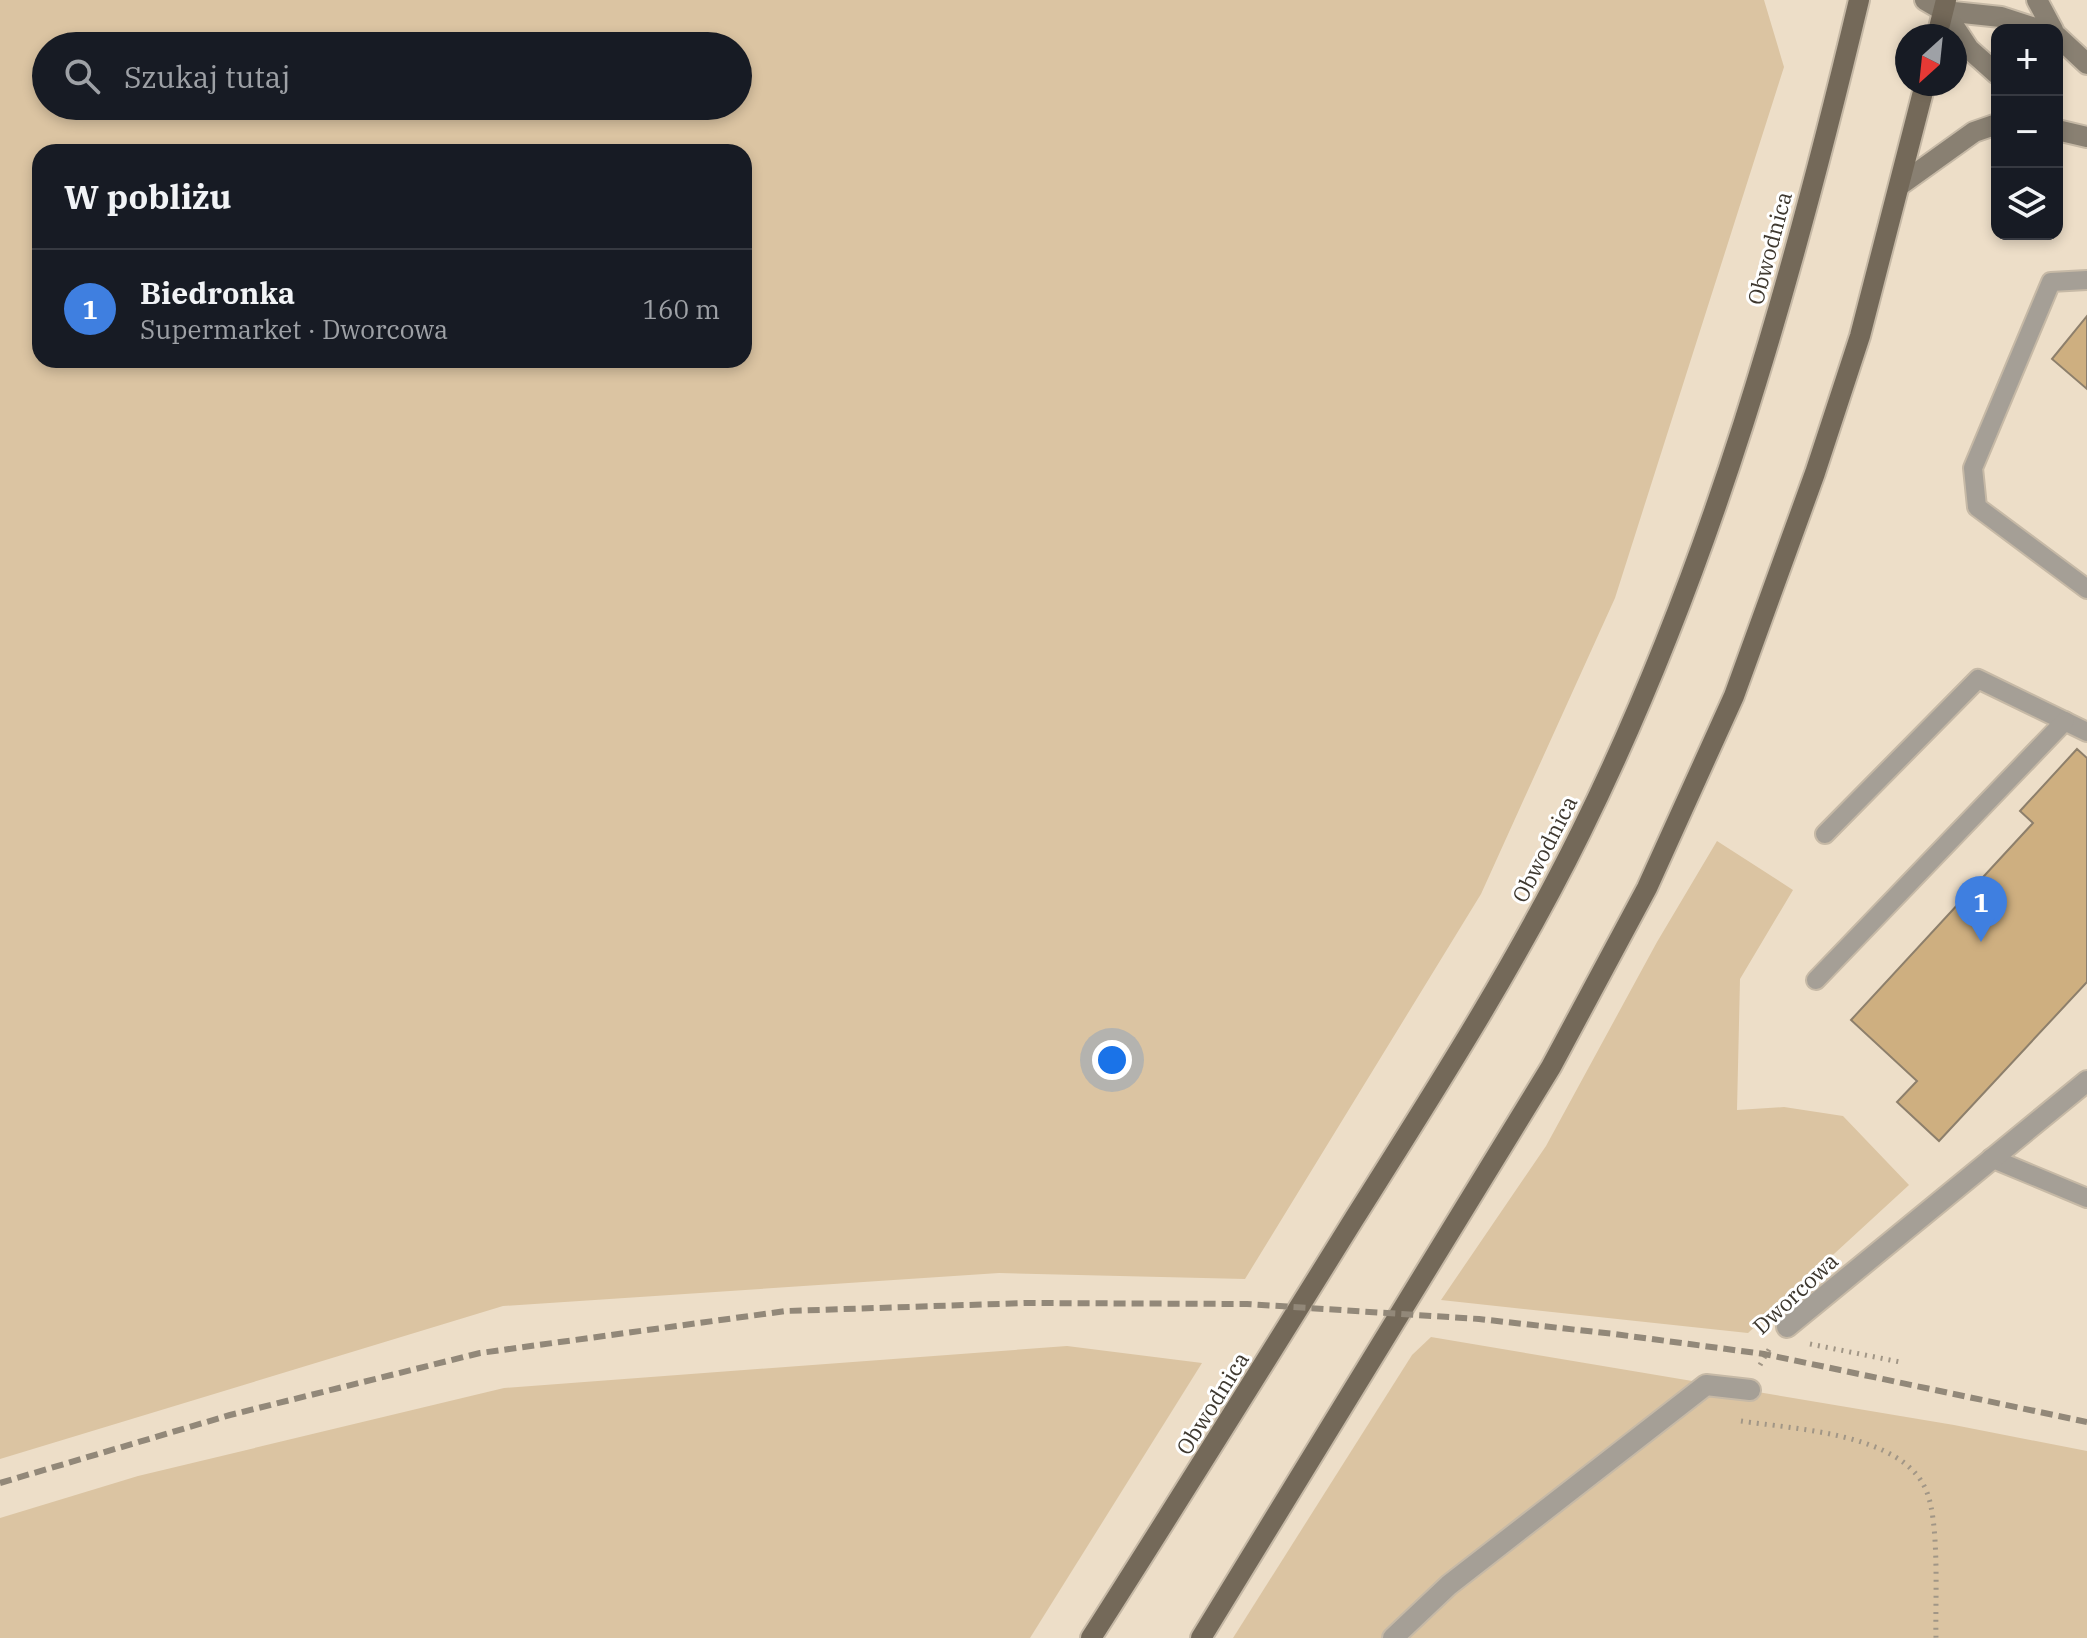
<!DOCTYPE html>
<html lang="pl">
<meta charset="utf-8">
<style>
:root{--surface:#171b24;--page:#20242c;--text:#f1f3f6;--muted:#9ea1a6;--line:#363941;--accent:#94b3cd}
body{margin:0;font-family:"IBM Plex Serif",serif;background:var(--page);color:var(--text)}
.controls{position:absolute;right:24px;top:24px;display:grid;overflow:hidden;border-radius:16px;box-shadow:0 4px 12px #0003}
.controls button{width:72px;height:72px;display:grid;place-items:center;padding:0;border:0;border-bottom:2px solid var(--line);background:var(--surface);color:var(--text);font:40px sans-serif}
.compass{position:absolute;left:1895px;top:24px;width:72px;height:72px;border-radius:50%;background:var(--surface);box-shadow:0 4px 12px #0003;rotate:207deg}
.you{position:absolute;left:1112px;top:1060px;width:28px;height:28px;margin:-20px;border:6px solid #fff;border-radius:50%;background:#1a73e8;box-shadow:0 0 0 12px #1a73e833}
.badge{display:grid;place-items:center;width:52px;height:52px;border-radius:50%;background:var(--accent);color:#fff;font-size:26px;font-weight:700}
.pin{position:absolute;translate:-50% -66px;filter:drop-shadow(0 2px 4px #0008)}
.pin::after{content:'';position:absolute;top:42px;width:28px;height:24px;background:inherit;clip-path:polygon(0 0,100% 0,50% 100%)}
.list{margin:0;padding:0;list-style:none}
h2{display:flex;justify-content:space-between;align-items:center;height:104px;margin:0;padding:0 32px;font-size:34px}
h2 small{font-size:26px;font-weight:400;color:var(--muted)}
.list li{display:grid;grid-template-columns:52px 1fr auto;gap:24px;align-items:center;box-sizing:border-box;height:120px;padding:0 32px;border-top:2px solid var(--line)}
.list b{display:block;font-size:30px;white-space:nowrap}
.list p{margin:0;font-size:26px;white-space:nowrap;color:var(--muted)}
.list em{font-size:26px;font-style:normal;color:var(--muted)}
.icon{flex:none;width:44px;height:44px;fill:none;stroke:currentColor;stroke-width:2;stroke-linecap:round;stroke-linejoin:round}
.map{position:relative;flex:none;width:2087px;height:1638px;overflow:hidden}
.search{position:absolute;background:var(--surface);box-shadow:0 4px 12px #0003;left:32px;top:32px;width:720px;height:88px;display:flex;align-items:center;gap:20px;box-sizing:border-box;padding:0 28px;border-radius:44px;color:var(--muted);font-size:30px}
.panel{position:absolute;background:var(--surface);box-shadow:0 4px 12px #0003;left:32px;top:144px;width:720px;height:224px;border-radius:24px}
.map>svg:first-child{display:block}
</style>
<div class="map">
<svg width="2087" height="1638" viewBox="0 0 2087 1638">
<rect width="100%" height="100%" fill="#eddec8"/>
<!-- green -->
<g fill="#dbc4a2" fill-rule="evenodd">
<path d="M 0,0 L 1764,0 L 1784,67 L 1615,598 L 1481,894 L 1245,1279 L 999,1273 L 503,1306 L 0,1459 ZM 738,46 L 738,106 L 46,106 L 46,46 ZM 40,152 L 744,152 L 744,360 L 40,360 Z"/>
<path d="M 1717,841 L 1793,890 L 1740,979 L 1737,1110 L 1784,1107 L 1843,1116 L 1909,1185 L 1748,1333 L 1441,1300 L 1546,1146 L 1657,942 Z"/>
<path d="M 1431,1337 L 1954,1425 L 2087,1451 L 2087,1638 L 1233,1638 L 1412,1355 Z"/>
<path d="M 1067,1346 L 1202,1363 L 1030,1638 L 0,1638 L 0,1518 L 138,1476 L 504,1388 Z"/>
</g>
<!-- building -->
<g fill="#ceaf80" stroke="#8d7f6b" stroke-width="2">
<path d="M 2087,316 L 2087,389 L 2052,359 Z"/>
<path d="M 2077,749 L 2087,758 L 2087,982 L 1939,1141 L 1897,1102 L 1917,1081 L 1851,1020 L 2033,823 L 2020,811 Z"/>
</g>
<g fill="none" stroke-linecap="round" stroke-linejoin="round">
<defs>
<g id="lane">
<path d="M 2087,280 L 2051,282 L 1973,468 L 1977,507 L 2087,589"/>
<path d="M 1825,834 L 1978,679 L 2087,732"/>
<path d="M 1816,980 L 2065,721"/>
<path d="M 1991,1158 L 2087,1198"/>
</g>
<g id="street">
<path d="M 1787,1327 L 2087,1081"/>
<path d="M 1393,1638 L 1449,1585 L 1706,1385 L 1750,1390"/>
</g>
<g id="secondary">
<path d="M 1925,0 L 1944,11 L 2001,17 L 2041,30"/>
<path d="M 2037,0 L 2053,30"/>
<path d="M 1944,11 L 1969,49 L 1997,74"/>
<path d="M 2057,36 L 2087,64"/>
<path d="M 2057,130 L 2087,137"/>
<path d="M 1900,185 L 1974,132 L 1997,124"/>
</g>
<g id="primary">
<path d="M 1937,36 L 1946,0"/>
<path d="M 1091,1638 C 1180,1499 1267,1359 1354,1219 C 1434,1092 1515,966 1581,832 C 1711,569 1791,285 1859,0"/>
<path d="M 1201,1638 L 1551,1067 L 1647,888 L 1734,696 L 1815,473 L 1860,336 L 1925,84"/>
</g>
</defs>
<!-- lane casing -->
<use href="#lane" stroke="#c6b9a6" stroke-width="22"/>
<!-- street casing -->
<use href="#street" stroke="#c6b9a6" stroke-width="24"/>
<!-- secondary casing -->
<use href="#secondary" stroke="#c6b9a6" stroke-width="24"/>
<!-- primary casing -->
<use href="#primary" stroke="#c6b9a6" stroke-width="24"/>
<!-- path -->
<g stroke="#a19686" stroke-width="5" stroke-dasharray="2 6" stroke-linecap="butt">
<path d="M 1810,1344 L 1900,1362"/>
<path d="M 1760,1365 L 1771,1346"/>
<path d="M 1741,1421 C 1793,1429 1902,1433 1926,1490 C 1940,1522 1935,1600 1936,1638"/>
</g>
<!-- lane -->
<use href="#lane" stroke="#a59f96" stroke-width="18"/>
<!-- street -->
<use href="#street" stroke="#a59f96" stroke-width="20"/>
<!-- secondary -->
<use href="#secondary" stroke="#898072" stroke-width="20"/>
<!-- primary -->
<use href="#primary" stroke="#746959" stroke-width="20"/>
<!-- rail -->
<path stroke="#928879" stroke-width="6" stroke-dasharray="12 6" stroke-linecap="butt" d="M 0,1483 L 230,1415 L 480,1353 L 786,1311 L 1026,1303 L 1247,1304 L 1479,1319 L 1614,1334 L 1764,1354 L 2087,1422"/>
</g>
<g text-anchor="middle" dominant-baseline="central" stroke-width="6" stroke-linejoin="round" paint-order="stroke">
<!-- street labels -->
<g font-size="22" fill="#3e382f" stroke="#fff">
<text transform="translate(1769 248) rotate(-75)">Obwodnica</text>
<text transform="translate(1544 849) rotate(-63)">Obwodnica</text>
<text transform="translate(1795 1293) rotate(-43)">Dworcowa</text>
<text transform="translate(1212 1403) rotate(-58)">Obwodnica</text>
</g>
</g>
</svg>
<div class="controls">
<button>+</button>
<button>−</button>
<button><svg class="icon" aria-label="layers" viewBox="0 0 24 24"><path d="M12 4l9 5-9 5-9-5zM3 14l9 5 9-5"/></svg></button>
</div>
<svg class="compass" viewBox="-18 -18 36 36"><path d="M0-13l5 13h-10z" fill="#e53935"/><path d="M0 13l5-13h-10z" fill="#9ea1a6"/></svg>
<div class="you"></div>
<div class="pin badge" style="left:1981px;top:942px;background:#3f7fe0">1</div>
<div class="search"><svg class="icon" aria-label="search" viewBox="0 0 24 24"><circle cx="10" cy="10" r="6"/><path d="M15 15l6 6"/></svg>Szukaj tutaj</div>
<section class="panel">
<h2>W pobliżu<small></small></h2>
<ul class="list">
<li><span class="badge" style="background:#3f7fe0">1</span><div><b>Biedronka</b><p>Supermarket · Dworcowa</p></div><em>160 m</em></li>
</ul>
</section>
</div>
